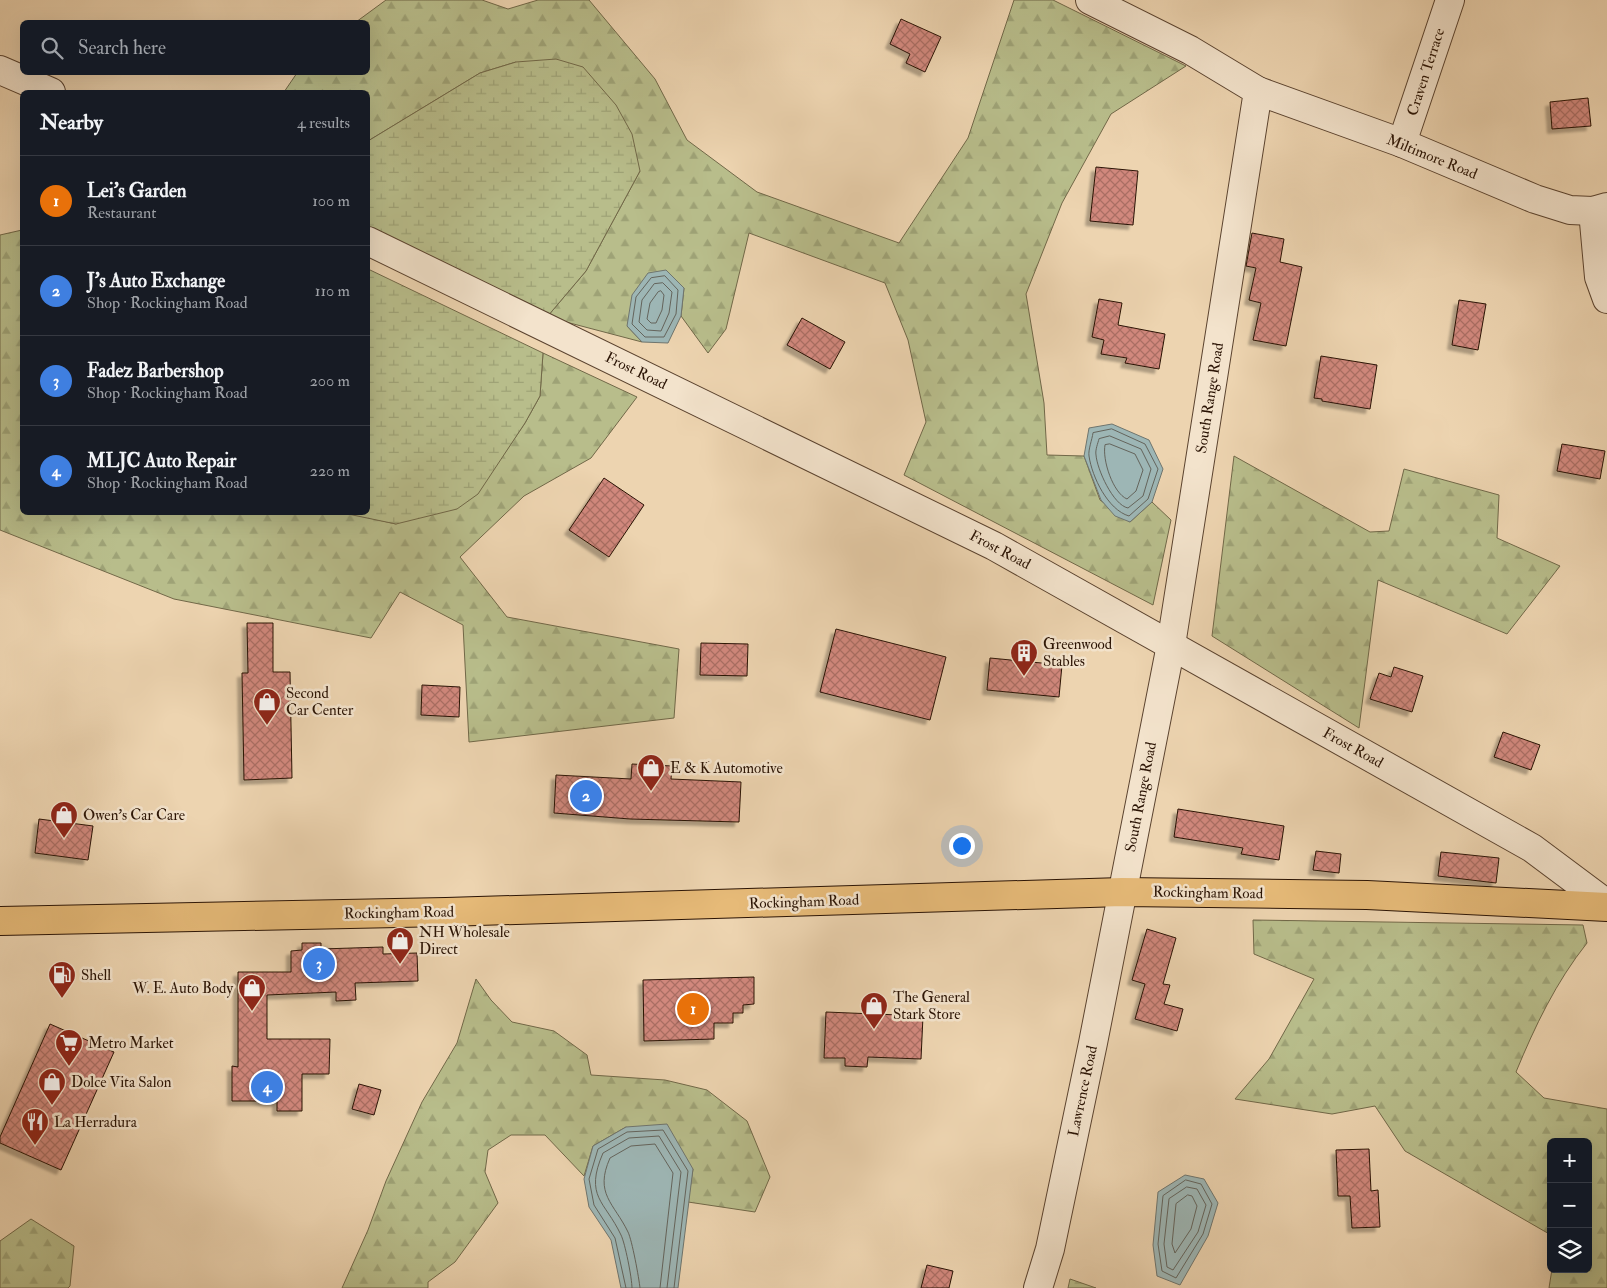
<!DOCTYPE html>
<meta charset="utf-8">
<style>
:root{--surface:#171b24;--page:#242831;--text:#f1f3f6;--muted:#9ea1a6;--line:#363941;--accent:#c59692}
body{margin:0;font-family:"IM FELL Double Pica",serif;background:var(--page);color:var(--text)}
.controls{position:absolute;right:15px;bottom:15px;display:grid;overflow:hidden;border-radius:8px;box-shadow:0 5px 20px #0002}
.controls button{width:45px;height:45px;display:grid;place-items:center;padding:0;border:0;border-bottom:1px solid var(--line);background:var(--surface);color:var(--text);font:25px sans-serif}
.you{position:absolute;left:961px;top:845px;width:18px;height:18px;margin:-12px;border:4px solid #fff;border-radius:50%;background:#1a73e8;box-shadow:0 0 0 8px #1a73e833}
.badge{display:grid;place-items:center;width:32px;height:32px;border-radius:50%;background:var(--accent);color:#fff;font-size:16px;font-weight:700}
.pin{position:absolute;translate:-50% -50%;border:2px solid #fff;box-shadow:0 1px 5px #0006}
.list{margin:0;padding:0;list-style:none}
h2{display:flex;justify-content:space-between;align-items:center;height:65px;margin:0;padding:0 20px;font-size:21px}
h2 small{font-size:16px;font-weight:400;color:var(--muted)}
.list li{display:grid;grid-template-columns:32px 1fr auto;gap:15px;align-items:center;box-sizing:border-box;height:90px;padding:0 20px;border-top:1px solid var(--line)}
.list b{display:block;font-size:19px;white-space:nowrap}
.list p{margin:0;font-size:16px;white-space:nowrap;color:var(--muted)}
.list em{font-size:16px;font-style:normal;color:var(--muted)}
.icon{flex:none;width:28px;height:28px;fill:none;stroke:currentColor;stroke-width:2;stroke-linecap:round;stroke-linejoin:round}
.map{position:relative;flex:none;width:1607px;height:1288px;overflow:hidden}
.search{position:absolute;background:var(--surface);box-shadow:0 5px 20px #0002;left:20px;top:20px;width:350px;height:55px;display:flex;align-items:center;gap:12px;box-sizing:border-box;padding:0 18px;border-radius:8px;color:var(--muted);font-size:19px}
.panel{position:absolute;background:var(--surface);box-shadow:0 5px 20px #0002;left:20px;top:90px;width:350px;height:425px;border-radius:8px}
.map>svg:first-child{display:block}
</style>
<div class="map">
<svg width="1607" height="1288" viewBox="0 0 1607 1288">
<defs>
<pattern id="forest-firs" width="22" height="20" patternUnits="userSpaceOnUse" patternTransform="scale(1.25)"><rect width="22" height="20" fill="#b8bd8b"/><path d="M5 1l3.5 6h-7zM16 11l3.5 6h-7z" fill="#9ea276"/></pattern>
<pattern id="wetland-marsh" width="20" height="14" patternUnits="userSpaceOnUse" patternTransform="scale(1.25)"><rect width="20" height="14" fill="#b8bd8b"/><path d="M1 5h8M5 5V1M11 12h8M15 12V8" fill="none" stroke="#9ea276"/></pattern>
<pattern id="building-cross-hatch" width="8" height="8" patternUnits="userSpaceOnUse" patternTransform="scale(1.25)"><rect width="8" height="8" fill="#d1887d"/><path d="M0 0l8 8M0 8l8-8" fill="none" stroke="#aa6e64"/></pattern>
<filter id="shadow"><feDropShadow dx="-4.5" dy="4.5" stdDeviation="1" flood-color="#0004"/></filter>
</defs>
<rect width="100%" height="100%" fill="#edd4b0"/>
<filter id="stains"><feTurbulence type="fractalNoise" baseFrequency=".004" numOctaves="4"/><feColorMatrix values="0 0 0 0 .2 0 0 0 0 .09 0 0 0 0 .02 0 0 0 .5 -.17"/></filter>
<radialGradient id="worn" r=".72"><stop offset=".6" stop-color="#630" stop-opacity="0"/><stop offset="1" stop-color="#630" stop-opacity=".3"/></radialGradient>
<!-- forest -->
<g fill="url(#forest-firs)" stroke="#716848">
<path d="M 386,0 L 482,0 L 508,9 L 538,0 L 589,0 L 655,79 L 687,140 L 757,192 L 899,243 L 968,138 L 1014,0 L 1053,0 L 1186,66 L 1111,114 L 1062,203 L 1026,294 L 1044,403 L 1047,455 L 1084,456 L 1100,500 L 1130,522 L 1152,502 L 1171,520 L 1153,605 L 904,475 L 926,422 L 908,340 L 885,283 L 749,233 L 726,329 L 708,353 L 681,316 L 684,288 L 627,326 L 642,342 L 547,317 L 586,271 L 640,171 L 516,62 L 480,73 L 368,141 L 368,92 L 284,92 L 297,73 L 368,72 L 368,22 L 356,22 Z"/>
<path d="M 22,230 L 22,512 L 343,512 L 396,524 L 504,454 L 525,423 L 540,396 L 543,353 L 637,397 L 591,458 L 524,496 L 460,557 L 507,617 L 679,649 L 674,718 L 469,742 L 463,625 L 400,592 L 371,638 L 174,599 L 0,530 L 0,235 Z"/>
<path d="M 1234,456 L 1370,532 L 1389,531 L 1404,469 L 1499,495 L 1497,538 L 1560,566 L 1507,634 L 1378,580 L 1359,728 L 1212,636 Z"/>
<path d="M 1253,920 L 1583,925 L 1587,943 C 1556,982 1535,1026 1516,1072 L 1544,1098 L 1607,1109 L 1607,1288 L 1549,1288 L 1552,1269 L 1588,1269 L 1588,1142 L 1551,1142 L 1551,1235 L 1405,1151 L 1375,1106 L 1332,1114 L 1235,1099 L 1269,1059 L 1314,979 L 1254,954 Z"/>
<path d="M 476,979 L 491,1000 L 512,1022 L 554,1031 L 587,1055 L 591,1075 L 665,1080 L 707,1090 L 747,1121 L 770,1177 L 755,1212 L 688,1202 L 693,1169 L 626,1127 L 593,1146 L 584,1176 L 545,1135 L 511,1135 L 488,1150 L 485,1172 L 498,1203 L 455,1262 L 428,1282 L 428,1288 L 342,1288 L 368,1230 L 386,1181 L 422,1102 L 457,1043 Z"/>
<path d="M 31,1219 L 74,1246 L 70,1286 L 68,1288 L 0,1288 L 0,1241 Z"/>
<path d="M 1070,1279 L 1096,1288 L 1068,1288 Z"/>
</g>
<!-- wetland -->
<g fill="url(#wetland-marsh)" stroke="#716848">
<path d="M 556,59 L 583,67 L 616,105 L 632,134 L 640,171 L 586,271 L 547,317 L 368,227 L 368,141 L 480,73 L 516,62 Z"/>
<path d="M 368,269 L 543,353 L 540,396 L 525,423 L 478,494 L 457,509 L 396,524 L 343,513 L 368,512 Z"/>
</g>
<!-- water -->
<g fill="#9db6b5" stroke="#6f756e">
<path d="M 666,270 L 684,288 L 681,316 L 668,343 L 642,342 L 627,326 L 632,295 L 648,273 Z"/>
<path d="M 1112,424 L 1149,440 L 1163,469 L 1152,502 L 1130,522 L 1115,516 L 1101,500 L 1084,456 L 1089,428 Z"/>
<path d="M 667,1124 L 693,1169 L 678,1288 L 621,1288 L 611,1240 L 589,1207 L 584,1179 L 593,1146 L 626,1127 Z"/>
<path d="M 1185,1175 L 1204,1179 L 1218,1203 L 1208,1236 L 1180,1285 L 1157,1276 L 1153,1245 L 1158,1192 Z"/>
</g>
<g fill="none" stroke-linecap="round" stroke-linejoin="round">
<!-- shore -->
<g stroke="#64645c" stroke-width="1">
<path d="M 665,276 L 678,290 L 676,314 L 664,337 L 645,337 L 632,324 L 636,297 L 651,278 Z"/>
<path d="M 663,283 L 672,292 L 669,313 L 661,331 L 647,330 L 639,322 L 642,300 L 654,284 Z"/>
<path d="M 661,291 L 664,295 L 662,310 L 656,323 L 651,323 L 647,319 L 650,303 L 658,292 Z"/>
<path d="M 1112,429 L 1145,444 L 1158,469 L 1148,499 L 1129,516 C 1108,510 1092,477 1089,456 C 1088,450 1092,440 1093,433 Z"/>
<path d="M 1110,436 L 1141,449 L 1151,469 L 1143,496 L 1128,508 C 1113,505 1097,469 1096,455 C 1095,450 1098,443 1099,439 Z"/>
<path d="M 1110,444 L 1135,454 L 1143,470 L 1136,491 L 1127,499 C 1113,493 1102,460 1105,445 Z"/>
<path d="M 1186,1180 L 1201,1184 L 1212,1204 L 1203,1234 L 1176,1278 L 1162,1271 L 1158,1244 L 1163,1196 Z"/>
<path d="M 1187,1187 L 1197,1189 L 1206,1205 L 1198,1232 L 1173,1270 L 1167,1267 L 1164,1244 L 1169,1199 Z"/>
<path d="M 1188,1195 L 1192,1196 L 1197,1206 L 1191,1229 L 1175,1253 L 1172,1244 L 1176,1204 Z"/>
<path d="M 626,1288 L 615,1238 L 594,1205 L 589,1179 L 598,1149 L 627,1132 L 663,1130 L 688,1171 L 674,1288"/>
<path d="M 632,1288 C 632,1278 625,1243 621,1235 C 605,1201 584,1197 603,1153 L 629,1138 L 659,1136 L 681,1172 L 667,1288"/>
<path d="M 640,1288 C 639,1278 632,1240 628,1232 C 614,1203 594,1194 610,1158 L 631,1146 L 655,1144 L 673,1173 L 660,1288"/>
</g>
</g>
<!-- building -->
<g fill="url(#building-cross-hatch)" stroke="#2a1304" filter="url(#shadow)">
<path d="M 901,19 L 941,37 L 925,72 L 906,63 L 910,54 L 890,44 Z"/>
<path d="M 1588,98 L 1591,126 L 1552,129 L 1550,102 Z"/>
<path d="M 1096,167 L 1138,171 L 1133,225 L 1090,221 Z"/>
<path d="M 1252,233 L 1284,239 L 1280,262 L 1302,267 L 1286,346 L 1253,340 L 1261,303 L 1249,300 L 1256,268 L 1246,266 Z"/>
<path d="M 1099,299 L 1122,303 L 1118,325 L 1165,334 L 1159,369 L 1125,363 L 1127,358 L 1101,354 L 1104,340 L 1092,337 Z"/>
<path d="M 1459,300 L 1486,304 L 1478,350 L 1452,345 Z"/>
<path d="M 802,318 L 845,342 L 830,369 L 787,345 Z"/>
<path d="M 1321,356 L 1377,365 L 1370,409 L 1322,401 L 1322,399 L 1314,398 Z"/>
<path d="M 1562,444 L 1605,451 L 1600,479 L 1557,471 Z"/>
<path d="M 604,478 L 644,505 L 609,557 L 569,530 Z"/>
<path d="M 247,623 L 273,623 L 273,672 L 290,672 L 292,778 L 244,780 L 242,673 L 248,673 Z"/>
<path d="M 836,629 L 946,657 L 930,720 L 820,692 Z"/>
<path d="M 701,643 L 748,644 L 747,676 L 700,675 Z"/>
<path d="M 990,658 L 1062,665 L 1059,697 L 987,690 Z"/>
<path d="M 1394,667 L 1423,676 L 1412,712 L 1370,699 L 1379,673 L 1391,677 Z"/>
<path d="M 422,685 L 460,687 L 459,717 L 421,715 Z"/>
<path d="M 1503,732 L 1540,745 L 1531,770 L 1494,757 Z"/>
<path d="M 632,764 L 672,766 L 671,779 L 741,782 L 739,822 L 630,819 L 554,813 L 556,775 L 631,779 Z"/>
<path d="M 1178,809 L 1284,826 L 1279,860 L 1241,854 L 1243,848 L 1174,837 Z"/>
<path d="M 39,819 L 93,826 L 88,860 L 35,853 Z"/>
<path d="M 1316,851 L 1341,854 L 1339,873 L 1313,870 Z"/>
<path d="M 1441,852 L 1499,858 L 1496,883 L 1438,876 Z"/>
<path d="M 1147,929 L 1176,938 L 1163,984 L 1170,985 L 1164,1004 L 1183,1009 L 1177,1031 L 1135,1019 L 1145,984 L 1132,980 Z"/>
<path d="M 302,943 L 321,943 L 321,949 L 383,947 L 383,954 L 417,953 L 418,981 L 355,983 L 356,1000 L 336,1001 L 336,992 L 267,995 L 267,1039 L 330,1039 L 329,1074 L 302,1074 L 302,1111 L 277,1111 L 277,1101 L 232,1101 L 232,1066 L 238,1067 L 238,972 L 291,972 L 291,951 L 302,950 Z"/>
<path d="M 754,977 L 754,1004 L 743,1005 L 743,1013 L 733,1013 L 733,1023 L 714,1023 L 714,1039 L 644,1041 L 643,980 Z"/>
<path d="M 826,1012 L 923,1016 L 921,1059 L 868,1057 L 867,1067 L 845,1066 L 845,1058 L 824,1058 Z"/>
<path d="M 50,1024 L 114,1052 L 61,1170 L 0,1143 L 0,1137 Z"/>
<path d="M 359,1084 L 381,1090 L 374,1115 L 352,1109 Z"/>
<path d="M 1369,1149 L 1371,1191 L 1378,1190 L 1380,1227 L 1352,1228 L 1350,1196 L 1338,1196 L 1336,1150 Z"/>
<path d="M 927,1265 L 953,1271 L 949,1288 L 921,1288 Z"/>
</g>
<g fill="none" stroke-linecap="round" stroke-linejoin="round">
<defs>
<g id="minor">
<path d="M 0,70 L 51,92"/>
<path d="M 1258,91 L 1402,143 L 1535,199 L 1570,210 L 1593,211 L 1607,207"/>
<path d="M 1402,143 L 1450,0"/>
<path d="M 1593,211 L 1599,277 L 1607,299"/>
<path d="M 368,241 L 994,546 L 1532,848 L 1607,904"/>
<path d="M 1038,1288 L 1050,1249 L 1093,1043 L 1171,645 L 1258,91 L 1190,50 L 1090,0"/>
</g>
<path id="major" d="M 0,921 L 446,912 L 1122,892 L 1367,895 L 1607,907"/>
</defs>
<!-- minor casing -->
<use href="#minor" stroke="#5b432f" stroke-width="30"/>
<!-- major casing -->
<use href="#major" stroke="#2a1304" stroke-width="30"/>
<!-- minor -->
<use href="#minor" stroke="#f3e3cc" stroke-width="28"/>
<!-- major -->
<use href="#major" stroke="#e6ba78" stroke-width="28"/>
</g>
<!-- icons -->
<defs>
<symbol id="building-pin" viewBox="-11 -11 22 30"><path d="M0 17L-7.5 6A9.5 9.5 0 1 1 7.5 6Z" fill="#8f2418" stroke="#f3e3cc"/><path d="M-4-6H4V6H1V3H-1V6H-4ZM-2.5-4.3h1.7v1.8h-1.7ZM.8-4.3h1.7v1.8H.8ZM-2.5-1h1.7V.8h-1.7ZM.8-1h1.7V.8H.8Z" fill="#fff"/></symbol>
<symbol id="shop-pin" viewBox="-11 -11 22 30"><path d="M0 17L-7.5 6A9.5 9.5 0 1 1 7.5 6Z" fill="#8f2418" stroke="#f3e3cc"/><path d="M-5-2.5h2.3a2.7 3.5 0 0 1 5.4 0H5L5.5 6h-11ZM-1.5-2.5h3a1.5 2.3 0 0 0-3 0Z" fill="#fff"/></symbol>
<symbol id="fuel-pin" viewBox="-11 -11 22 30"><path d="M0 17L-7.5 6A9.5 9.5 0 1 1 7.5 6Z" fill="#8f2418" stroke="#f3e3cc"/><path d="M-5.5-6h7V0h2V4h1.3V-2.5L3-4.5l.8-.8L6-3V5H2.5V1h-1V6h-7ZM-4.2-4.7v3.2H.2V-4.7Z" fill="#fff"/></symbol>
<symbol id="supermarket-pin" viewBox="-11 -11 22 30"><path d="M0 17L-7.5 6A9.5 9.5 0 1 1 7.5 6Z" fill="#8f2418" stroke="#f3e3cc"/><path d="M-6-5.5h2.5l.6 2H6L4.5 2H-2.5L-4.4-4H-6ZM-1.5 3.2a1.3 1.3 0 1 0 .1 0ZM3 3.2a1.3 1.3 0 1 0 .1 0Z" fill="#fff"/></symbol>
<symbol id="restaurant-pin" viewBox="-11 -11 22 30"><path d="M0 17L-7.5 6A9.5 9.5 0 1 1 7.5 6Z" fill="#8f2418" stroke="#f3e3cc"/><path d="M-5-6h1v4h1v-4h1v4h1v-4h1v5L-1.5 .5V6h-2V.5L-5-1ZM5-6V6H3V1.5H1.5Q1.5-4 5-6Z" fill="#fff"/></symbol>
</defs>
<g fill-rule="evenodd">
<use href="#building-pin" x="1008" y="637" width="32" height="43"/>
<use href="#shop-pin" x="251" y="686" width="32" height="43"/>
<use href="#shop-pin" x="635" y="752" width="32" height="43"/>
<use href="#shop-pin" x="48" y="799" width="32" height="43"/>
<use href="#shop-pin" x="384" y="925" width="32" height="43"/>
<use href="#fuel-pin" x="46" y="959" width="32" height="43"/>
<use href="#shop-pin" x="236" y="972" width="32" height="43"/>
<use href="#shop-pin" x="858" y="990" width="32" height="43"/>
<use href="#supermarket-pin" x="53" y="1027" width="32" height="43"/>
<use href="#shop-pin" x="36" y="1066" width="32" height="43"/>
<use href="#restaurant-pin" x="19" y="1106" width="32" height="43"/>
</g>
<g text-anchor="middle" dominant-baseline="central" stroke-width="5" stroke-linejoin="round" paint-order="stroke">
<!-- street labels -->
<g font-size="15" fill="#2a1304" stroke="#f3e3cc">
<text transform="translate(1426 72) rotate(-72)">Craven Terrace</text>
<text transform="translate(1432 157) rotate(22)">Miltimore Road</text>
<text transform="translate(636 371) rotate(26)">Frost Road</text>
<text transform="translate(1210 398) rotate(-81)">South Range Road</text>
<text transform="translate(1000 550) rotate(28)">Frost Road</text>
<text transform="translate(1353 748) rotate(29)">Frost Road</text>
<text transform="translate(1141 797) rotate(-79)">South Range Road</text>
<text transform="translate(1208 893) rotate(1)">Rockingham Road</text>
<text transform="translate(804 902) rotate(-2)">Rockingham Road</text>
<text transform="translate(399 913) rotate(-1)">Rockingham Road</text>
<text transform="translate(1083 1091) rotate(-78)">Lawrence Road</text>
</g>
<!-- poi labels -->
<g font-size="15" fill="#2a1304" stroke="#f3e3cc" text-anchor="start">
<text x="1043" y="644">Greenwood<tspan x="1043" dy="17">Stables</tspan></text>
<text x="286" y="693">Second<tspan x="286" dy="17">Car Center</tspan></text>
<text x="670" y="768">E &amp; K Automotive</text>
<text x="83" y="815">Owen's Car Care</text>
<text x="419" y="932">NH Wholesale<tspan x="419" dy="17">Direct</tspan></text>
<text x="81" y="975">Shell</text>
<text x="233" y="988" text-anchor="end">W. E. Auto Body</text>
<text x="893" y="997">The General<tspan x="893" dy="17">Stark Store</tspan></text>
<text x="88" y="1043">Metro Market</text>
<text x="71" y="1082">Dolce Vita Salon</text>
<text x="54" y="1122">La Herradura</text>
</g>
</g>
<rect width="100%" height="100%" filter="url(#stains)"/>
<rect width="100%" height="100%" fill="url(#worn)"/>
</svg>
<div class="controls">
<button>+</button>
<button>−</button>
<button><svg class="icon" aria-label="layers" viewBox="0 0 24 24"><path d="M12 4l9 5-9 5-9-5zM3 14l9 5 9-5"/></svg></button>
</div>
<div class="you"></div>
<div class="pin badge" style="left:693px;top:1009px;background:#e8710a">1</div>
<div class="pin badge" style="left:586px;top:796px;background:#3f7fe0">2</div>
<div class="pin badge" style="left:319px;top:964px;background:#3f7fe0">3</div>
<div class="pin badge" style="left:267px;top:1087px;background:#3f7fe0">4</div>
<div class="search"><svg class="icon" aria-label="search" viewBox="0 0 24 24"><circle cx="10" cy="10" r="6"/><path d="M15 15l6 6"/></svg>Search here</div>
<section class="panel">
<h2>Nearby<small>4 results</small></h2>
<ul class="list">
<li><span class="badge" style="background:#e8710a">1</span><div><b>Lei's Garden</b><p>Restaurant</p></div><em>100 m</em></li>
<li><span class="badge" style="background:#3f7fe0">2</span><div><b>J's Auto Exchange</b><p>Shop · Rockingham Road</p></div><em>110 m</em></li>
<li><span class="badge" style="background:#3f7fe0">3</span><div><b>Fadez Barbershop</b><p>Shop · Rockingham Road</p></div><em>200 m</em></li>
<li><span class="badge" style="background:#3f7fe0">4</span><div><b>MLJC Auto Repair</b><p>Shop · Rockingham Road</p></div><em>220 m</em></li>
</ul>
</section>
</div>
